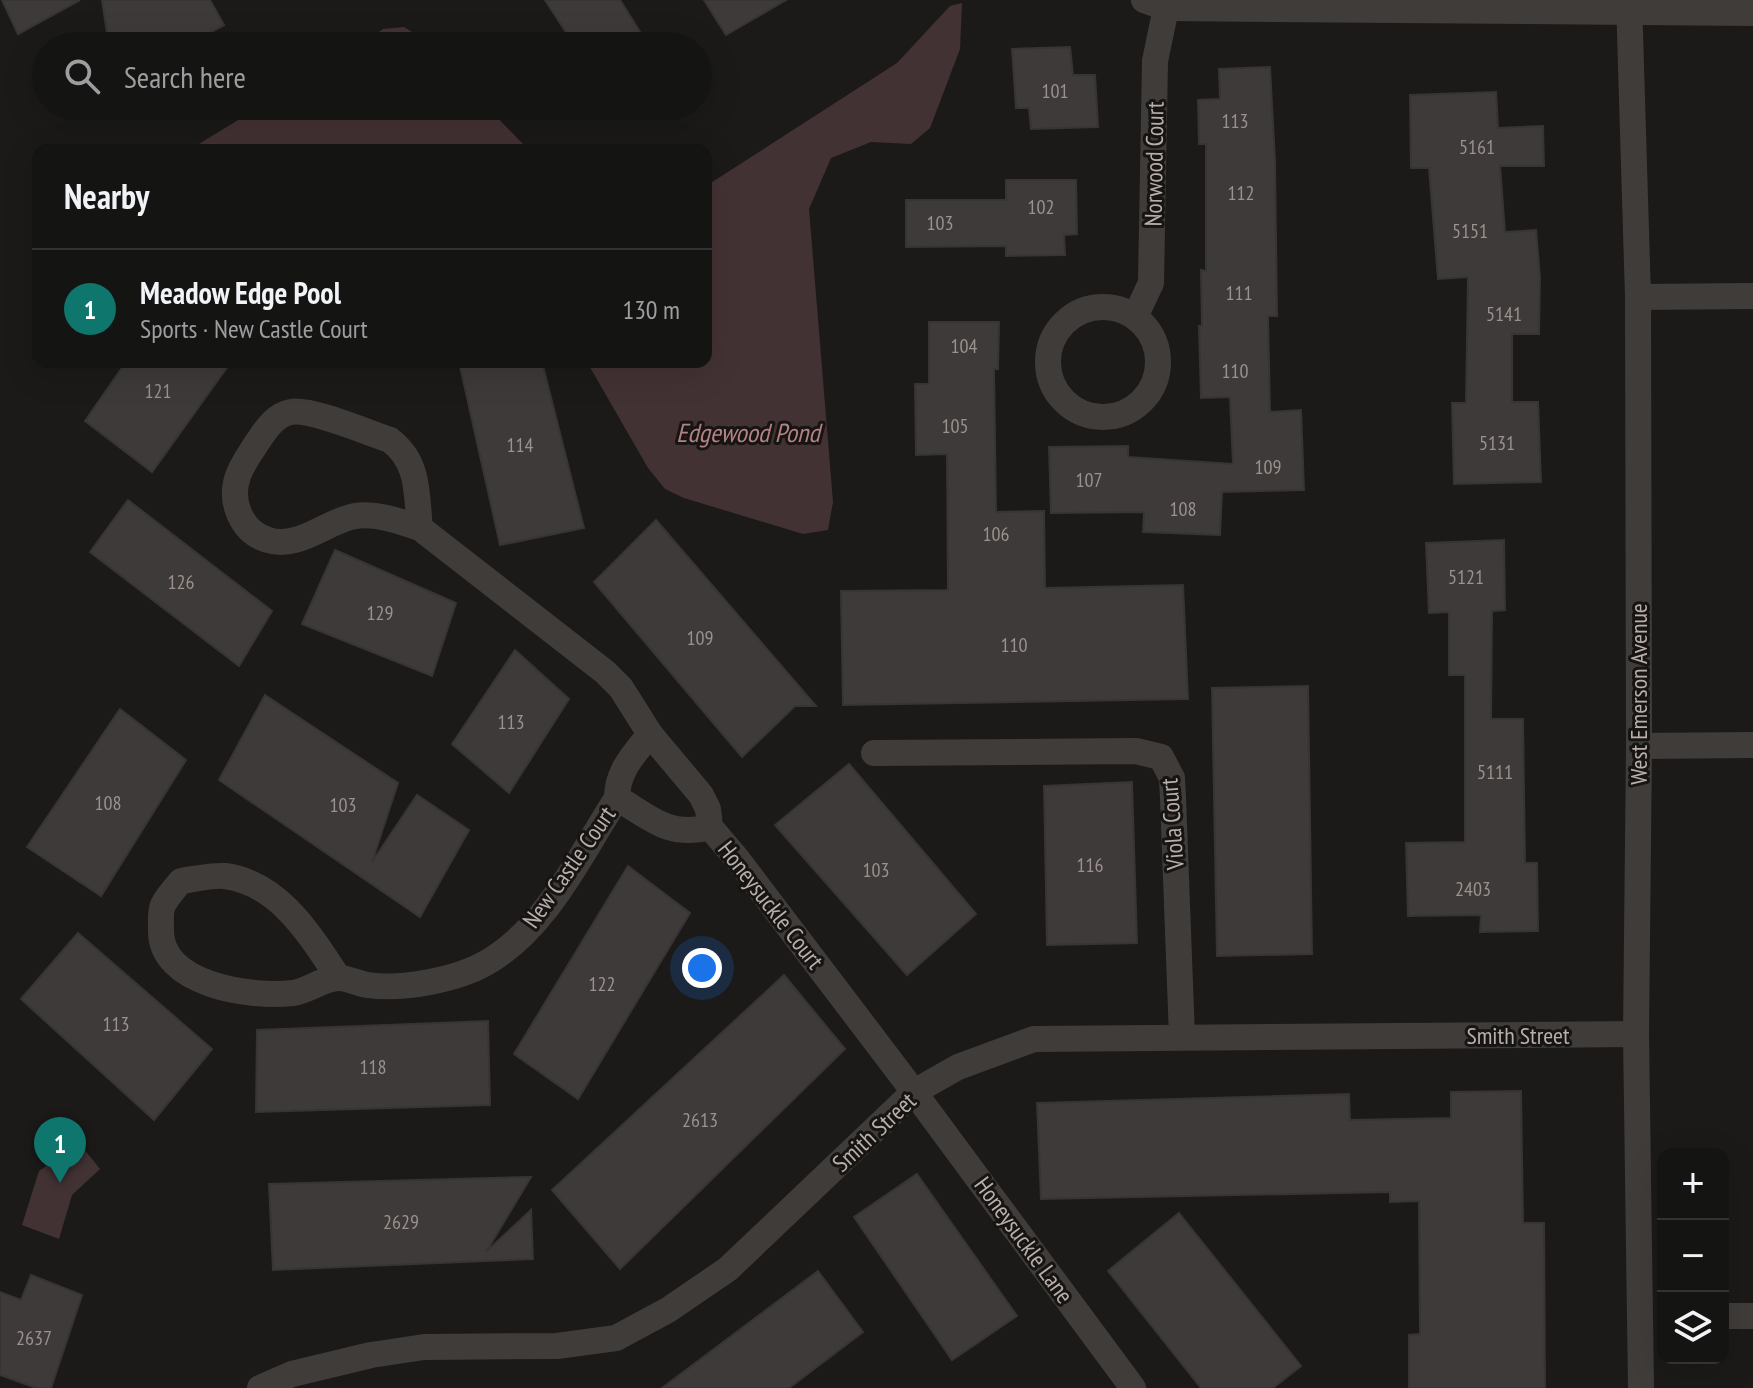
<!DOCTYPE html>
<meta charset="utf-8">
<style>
:root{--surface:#141413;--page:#212121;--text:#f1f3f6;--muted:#9d9ea0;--line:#333;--accent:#0f766e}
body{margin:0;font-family:"PT Sans Narrow",sans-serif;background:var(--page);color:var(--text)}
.controls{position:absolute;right:24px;bottom:24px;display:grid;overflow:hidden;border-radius:16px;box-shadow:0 8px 32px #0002}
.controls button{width:72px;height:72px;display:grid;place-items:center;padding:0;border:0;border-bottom:2px solid var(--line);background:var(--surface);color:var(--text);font:40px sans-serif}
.you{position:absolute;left:702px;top:968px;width:28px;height:28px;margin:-20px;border:6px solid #fff;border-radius:50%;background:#1a73e8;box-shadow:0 0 0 12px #1a73e833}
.badge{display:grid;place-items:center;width:52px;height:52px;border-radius:50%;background:var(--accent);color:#fff;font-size:26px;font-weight:700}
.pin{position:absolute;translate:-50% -66px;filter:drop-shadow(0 2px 4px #0008)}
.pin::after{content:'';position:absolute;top:42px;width:28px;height:24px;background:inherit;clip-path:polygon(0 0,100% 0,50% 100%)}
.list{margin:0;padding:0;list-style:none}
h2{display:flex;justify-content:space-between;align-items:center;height:104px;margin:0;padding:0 32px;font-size:34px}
h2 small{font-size:26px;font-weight:400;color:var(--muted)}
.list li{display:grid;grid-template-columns:52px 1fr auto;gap:24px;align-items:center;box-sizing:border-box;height:120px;padding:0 32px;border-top:2px solid var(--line)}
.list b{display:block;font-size:30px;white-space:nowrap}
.list p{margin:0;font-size:26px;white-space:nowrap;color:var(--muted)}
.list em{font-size:26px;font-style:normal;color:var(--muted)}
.icon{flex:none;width:44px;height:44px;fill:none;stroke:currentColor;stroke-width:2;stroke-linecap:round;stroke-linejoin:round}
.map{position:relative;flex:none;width:1753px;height:1388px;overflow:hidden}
.search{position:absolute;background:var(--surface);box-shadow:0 8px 32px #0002;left:32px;top:32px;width:680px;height:88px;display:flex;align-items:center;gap:20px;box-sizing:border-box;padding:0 28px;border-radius:44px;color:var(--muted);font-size:30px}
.panel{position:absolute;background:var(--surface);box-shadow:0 8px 32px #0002;left:32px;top:144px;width:680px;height:224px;border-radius:16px}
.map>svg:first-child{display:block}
</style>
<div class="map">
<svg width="1753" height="1388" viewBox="0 0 1753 1388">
<rect width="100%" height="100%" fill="#1b1a19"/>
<!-- water -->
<g fill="#433233">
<path d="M 962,3 L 960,49 L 930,128 L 911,144 L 871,142 L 831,158 L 809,209 L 833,502 L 828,530 L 803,534 L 684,498 L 665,489 L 648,468 L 587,362 L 706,362 L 706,186 L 897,63 L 950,6 Z"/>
<path d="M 404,27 L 434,46 L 359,46 L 383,29 Z"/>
<path d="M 261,106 L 486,106 L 524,145 L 532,150 L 189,150 Z"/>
<path d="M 79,1143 L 100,1169 L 72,1195 L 59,1239 L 22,1225 L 39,1171 Z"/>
</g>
<!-- building -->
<g fill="#3d3a39" stroke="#373533" stroke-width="2">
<path d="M 2,0 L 80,0 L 18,34 Z"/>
<path d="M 102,0 L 210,0 L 224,25 L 186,46 L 109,46 Z"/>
<path d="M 545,0 L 620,0 L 649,46 L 575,46 Z"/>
<path d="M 704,0 L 786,0 L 726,35 Z"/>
<path d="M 1070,47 L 1073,75 L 1095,75 L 1098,127 L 1031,129 L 1029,108 L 1016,108 L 1012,49 Z"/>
<path d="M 1270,67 L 1275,161 L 1277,316 L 1268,316 L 1270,412 L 1301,410 L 1304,490 L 1222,492 L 1220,535 L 1143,532 L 1144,512 L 1051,513 L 1049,447 L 1128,446 L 1128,457 L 1233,464 L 1230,397 L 1201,398 L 1199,326 L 1202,326 L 1201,270 L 1206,271 L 1206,144 L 1199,144 L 1198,100 L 1220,99 L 1219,69 Z"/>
<path d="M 1496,92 L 1498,128 L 1543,126 L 1544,166 L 1500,166 L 1505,232 L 1536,230 L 1540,277 L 1539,334 L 1512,334 L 1512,402 L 1538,402 L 1541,482 L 1454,484 L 1452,403 L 1466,403 L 1468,277 L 1438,279 L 1429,168 L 1411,168 L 1410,95 Z"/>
<path d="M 1006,180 L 1076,180 L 1077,234 L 1064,235 L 1065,255 L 1006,256 L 1006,246 L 906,247 L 906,200 L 1006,200 Z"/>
<path d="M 929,322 L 999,322 L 998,369 L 994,369 L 996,512 L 1044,511 L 1045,588 L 1183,585 L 1188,699 L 843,705 L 841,591 L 948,590 L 947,454 L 916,455 L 915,384 L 929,384 Z"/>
<path d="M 126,362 L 231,362 L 152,472 L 85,421 Z"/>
<path d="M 459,362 L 542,362 L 584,528 L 500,545 Z"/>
<path d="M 128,500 L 272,611 L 239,666 L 90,552 Z"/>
<path d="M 656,520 L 816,706 L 795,706 L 742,757 L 594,582 Z"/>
<path d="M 1504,540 L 1505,610 L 1492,611 L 1491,719 L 1523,719 L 1525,863 L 1537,863 L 1538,931 L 1480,932 L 1481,915 L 1408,916 L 1406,843 L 1465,842 L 1465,675 L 1449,675 L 1449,612 L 1429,613 L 1426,543 Z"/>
<path d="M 335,550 L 456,603 L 432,676 L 302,624 Z"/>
<path d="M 515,650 L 569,699 L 509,793 L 452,744 Z"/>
<path d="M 1308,686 L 1312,954 L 1217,956 L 1212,688 Z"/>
<path d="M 265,695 L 398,783 L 372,862 L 417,795 L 469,830 L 420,917 L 219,780 Z"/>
<path d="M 120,709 L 186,760 L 101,896 L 27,847 Z"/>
<path d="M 849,764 L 976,914 L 907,975 L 775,825 Z"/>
<path d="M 1132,782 L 1137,943 L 1047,945 L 1044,786 Z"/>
<path d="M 628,866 L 690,913 L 578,1099 L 514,1054 Z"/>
<path d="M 78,933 L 212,1049 L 154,1120 L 21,999 Z"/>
<path d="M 784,975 L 845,1049 L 620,1269 L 552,1190 Z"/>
<path d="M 488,1021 L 490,1105 L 256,1112 L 257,1030 Z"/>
<path d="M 1521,1091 L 1523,1223 L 1544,1223 L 1545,1388 L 1409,1388 L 1409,1335 L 1420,1334 L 1419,1201 L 1390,1202 L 1390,1192 L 1041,1199 L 1037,1103 L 1349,1094 L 1350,1120 L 1451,1118 L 1451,1092 Z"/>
<path d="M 917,1174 L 1017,1316 L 952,1360 L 854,1217 Z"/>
<path d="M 531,1177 L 486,1252 L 531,1210 L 533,1259 L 273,1270 L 269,1184 Z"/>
<path d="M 1179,1213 L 1301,1366 L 1273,1388 L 1201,1388 L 1108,1271 Z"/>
<path d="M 818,1271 L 863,1332 L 789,1388 L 662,1388 Z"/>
<path d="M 31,1275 L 82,1295 L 51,1388 L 36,1388 L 0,1375 L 0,1292 L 21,1300 Z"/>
</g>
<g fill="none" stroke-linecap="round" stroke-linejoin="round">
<!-- street -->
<g stroke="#403c3a" stroke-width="26">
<path d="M 1144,0 L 1166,8 L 1753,13"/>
<path d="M 1629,0 L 1638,297 L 1639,746 L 1636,1034 L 1641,1388"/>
<path d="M 1638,297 L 1753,296"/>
<circle cx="1103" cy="362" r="55"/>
<path d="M 1135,317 L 1151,283 L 1155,61 L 1166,8"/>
<path d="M 420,528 C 416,493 420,463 390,440 C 368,433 311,408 291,412 C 274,415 265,431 256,444 C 250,454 242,464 238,476 C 229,501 241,532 268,540 C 298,550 327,521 355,516 C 378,513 399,521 420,528 L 605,672 L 621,688 L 650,734 L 701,795 L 708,809 L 710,827 L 738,860 L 914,1092 L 1133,1388"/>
<path d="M 1639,746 L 1753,745"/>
<path d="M 874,753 L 1136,751 L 1161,757 L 1172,778 L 1173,798 L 1182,1037"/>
<path d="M 617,798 C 617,771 634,754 650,734"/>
<path d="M 338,977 C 310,935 279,883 225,876 C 211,875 195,879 181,881 C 175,888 167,897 163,905 C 160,911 161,922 161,929 C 159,985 251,998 293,993 C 308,991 324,978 339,978 C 348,978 359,984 368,985 C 402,990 456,980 486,963 C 547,928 580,855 617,798 C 651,818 669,838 710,827"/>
<path d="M 1723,1316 L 1753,1316"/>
<path d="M 260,1388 L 292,1374 L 371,1355 L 424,1347 L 557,1346 L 616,1338 L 668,1310 L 728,1269 L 914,1092 L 958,1067 L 1034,1039 L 1636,1034"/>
</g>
</g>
<g text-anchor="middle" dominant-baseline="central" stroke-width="6" stroke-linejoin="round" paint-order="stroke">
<!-- number labels -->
<g font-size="20" fill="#9b918e">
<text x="1055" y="91">101</text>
<text x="1235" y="121">113</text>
<text x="1477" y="147">5161</text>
<text x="1241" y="193">112</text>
<text x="1041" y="207">102</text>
<text x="940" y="223">103</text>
<text x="1470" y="231">5151</text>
<text x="1239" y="293">111</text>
<text x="1504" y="314">5141</text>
<text x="964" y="346">104</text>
<text x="1235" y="371">110</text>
<text x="158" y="391">121</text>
<text x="955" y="426">105</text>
<text x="1497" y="443">5131</text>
<text x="520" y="445">114</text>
<text x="1268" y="467">109</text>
<text x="1089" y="480">107</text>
<text x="1183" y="509">108</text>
<text x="996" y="534">106</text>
<text x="1466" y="577">5121</text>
<text x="181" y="582">126</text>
<text x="380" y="613">129</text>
<text x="700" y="638">109</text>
<text x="1014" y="645">110</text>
<text x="511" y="722">113</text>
<text x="1495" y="772">5111</text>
<text x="108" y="803">108</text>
<text x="343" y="805">103</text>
<text x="1090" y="865">116</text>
<text x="876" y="870">103</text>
<text x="1473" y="889">2403</text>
<text x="602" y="984">122</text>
<text x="116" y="1024">113</text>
<text x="373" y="1067">118</text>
<text x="700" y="1120">2613</text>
<text x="401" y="1222">2629</text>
<text x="34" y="1338">2637</text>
</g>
<!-- street labels -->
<g font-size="24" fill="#baaeab" stroke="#161513">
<text transform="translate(1154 164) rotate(-89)">Norwood Court</text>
<text transform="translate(1638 694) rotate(-90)">West Emerson Avenue</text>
<text transform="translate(1172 824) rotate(-94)">Viola Court</text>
<text transform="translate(569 867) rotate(-55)">New Castle Court</text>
<text transform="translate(771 905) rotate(52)">Honeysuckle Court</text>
<text x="1518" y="1035">Smith Street</text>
<text transform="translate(874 1132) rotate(-43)">Smith Street</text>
<text transform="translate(1024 1240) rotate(54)">Honeysuckle Lane</text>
</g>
<!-- water labels -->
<g font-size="26" font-style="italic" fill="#b58283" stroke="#161513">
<text x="748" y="432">Edgewood Pond</text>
</g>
</g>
</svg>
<div class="controls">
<button>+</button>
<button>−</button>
<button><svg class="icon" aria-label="layers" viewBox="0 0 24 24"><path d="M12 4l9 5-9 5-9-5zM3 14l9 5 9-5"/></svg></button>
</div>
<div class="you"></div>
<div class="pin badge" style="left:60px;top:1183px">1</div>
<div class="search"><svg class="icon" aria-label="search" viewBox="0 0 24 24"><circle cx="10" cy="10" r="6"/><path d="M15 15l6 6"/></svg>Search here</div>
<section class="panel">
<h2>Nearby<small></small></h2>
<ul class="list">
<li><span class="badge">1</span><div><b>Meadow Edge Pool</b><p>Sports · New Castle Court</p></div><em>130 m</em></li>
</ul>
</section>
</div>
